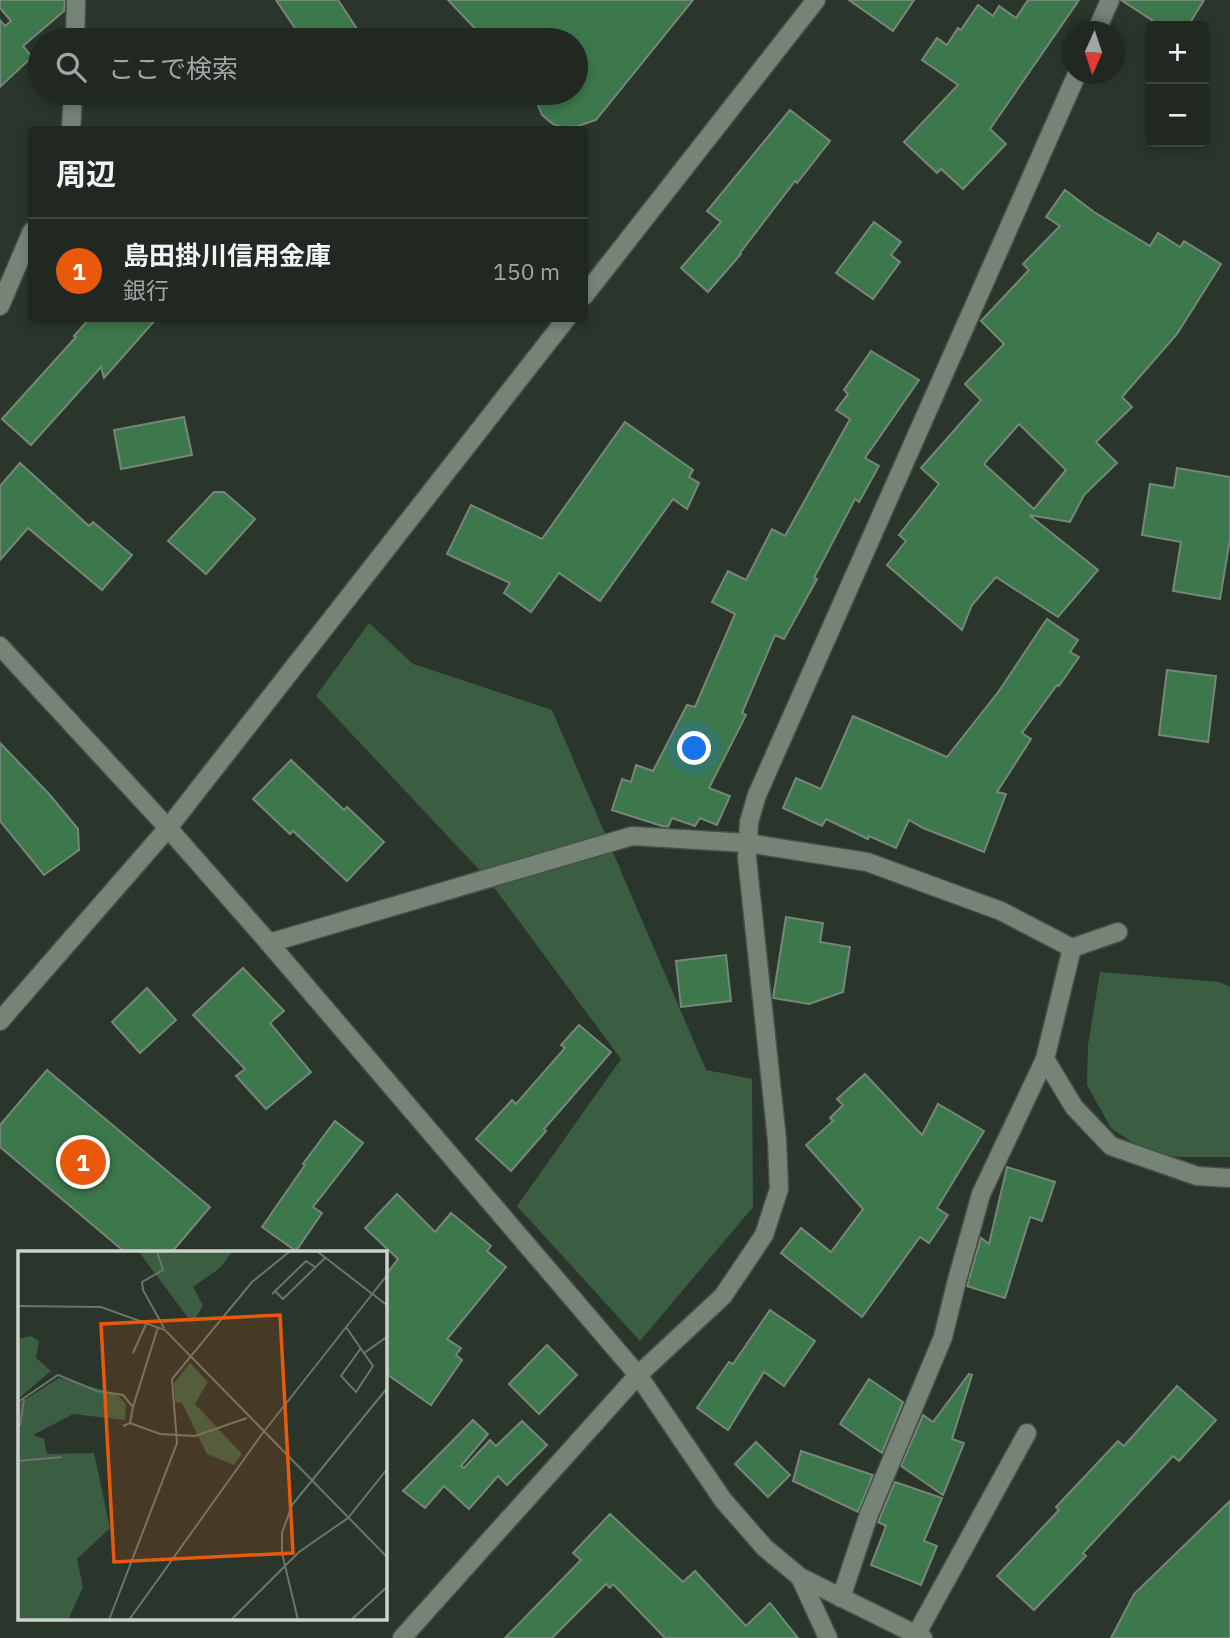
<!DOCTYPE html>
<html lang="ja">
<meta charset="utf-8">
<style>
:root{--surface:#202821;--page:#28302a;--text:#f1f3f6;--muted:#a2a6a5;--line:#3d443f;--accent:#ea580c}
body{margin:0;font-family:"IBM Plex Sans","Noto Sans JP",sans-serif;background:var(--page);color:var(--text)}
.controls{position:absolute;right:21px;top:21px;display:grid;overflow:hidden;border-radius:7px;box-shadow:0 4px 10px #0003}
.controls button{width:63px;height:63px;display:grid;place-items:center;padding:0;border:0;border-bottom:2px solid var(--line);background:var(--surface);color:var(--text);font:35px sans-serif}
.compass{position:absolute;left:1062px;top:21px;width:63px;height:63px;border-radius:50%;background:var(--surface);box-shadow:0 4px 10px #0003;rotate:183deg}
.you{position:absolute;left:695px;top:749px;width:24px;height:24px;margin:-18px;border:5px solid #fff;border-radius:50%;background:#1a73e8;box-shadow:0 0 0 10px #1a73e833}
.badge{display:grid;place-items:center;width:46px;height:46px;border-radius:50%;background:var(--accent);color:#fff;font-size:23px;font-weight:700}
.pin{position:absolute;translate:-50% -50%;border:4px solid #fff;box-shadow:0 2px 7px #0006}
.list{margin:0;padding:0;list-style:none}
h2{display:flex;justify-content:space-between;align-items:center;height:91px;margin:0;padding:0 28px;font-size:30px}
h2 small{font-size:23px;font-weight:400;color:var(--muted)}
.list li{display:grid;grid-template-columns:46px 1fr auto;gap:21px;align-items:center;box-sizing:border-box;height:105px;padding:0 28px;border-top:2px solid var(--line)}
.list b{display:block;font-size:26px;white-space:nowrap}
.list p{margin:0;font-size:23px;white-space:nowrap;color:var(--muted)}
.list em{font-size:23px;font-style:normal;color:var(--muted)}
.icon{flex:none;width:38px;height:38px;fill:none;stroke:currentColor;stroke-width:2;stroke-linecap:round;stroke-linejoin:round}
.map{position:relative;flex:none;width:1230px;height:1638px;overflow:hidden}
.search{position:absolute;background:var(--surface);box-shadow:0 4px 10px #0003;left:28px;top:28px;width:560px;height:77px;display:flex;align-items:center;gap:18px;box-sizing:border-box;padding:0 24px;border-radius:38px;color:var(--muted);font-size:26px}
.panel{position:absolute;background:var(--surface);box-shadow:0 4px 10px #0003;left:28px;top:126px;width:560px;height:196px;border-radius:7px}
.map>svg:first-child{display:block}
</style>
<div class="map">
<svg width="1230" height="1638" viewBox="0 0 1230 1638">
<rect width="100%" height="100%" fill="#2a362c"/>
<!-- green -->
<g fill="#3b5e43">
<path d="M 369,623 L 413,664 L 552,710 L 706,1070 L 752,1079 L 753,1207 L 640,1341 L 517,1206 L 621,1059 L 487,878 L 316,696 Z"/>
<path d="M 1100,972 L 1219,982 L 1230,987 L 1230,1157 L 1181,1157 L 1148,1153 L 1111,1128 L 1087,1085 L 1088,1045 Z"/>
</g>
<!-- building -->
<g fill="#3c784b" stroke="#78867a" stroke-width="2" fill-rule="evenodd">
<path d="M 0,0 L 65,0 L 64,11 L 23,46 L 32,57 L 0,87 L 0,20 L 5,26 L 11,21 L 0,8 Z"/>
<path d="M 276,0 L 338,0 L 357,29 L 340,40 L 303,40 Z"/>
<path d="M 448,0 L 693,0 L 596,120 L 578,126 L 563,127 L 553,124 L 542,115 L 533,93 L 576,93 L 576,40 L 486,40 Z"/>
<path d="M 849,0 L 914,0 L 893,31 Z"/>
<path d="M 1028,0 L 1079,0 L 990,129 L 1006,144 L 963,189 L 941,169 L 937,173 L 904,142 L 958,85 L 922,60 L 937,38 L 947,45 L 958,28 L 961,30 L 978,5 L 993,16 L 999,6 L 1016,18 Z"/>
<path d="M 1121,0 L 1204,0 L 1188,26 L 1161,26 Z"/>
<path d="M 790,110 L 830,141 L 797,183 L 795,181 L 740,253 L 741,254 L 708,292 L 681,268 L 721,222 L 707,211 Z"/>
<path d="M 1065,190 L 1094,212 L 1150,246 L 1158,233 L 1180,247 L 1184,241 L 1221,264 L 1177,334 L 1122,397 L 1132,407 L 1096,442 L 1117,463 L 1084,495 L 1070,522 L 1029,515 L 1098,570 L 1058,617 L 996,577 L 972,605 L 962,630 L 887,565 L 906,541 L 899,535 L 939,484 L 921,468 L 981,400 L 965,384 L 1004,344 L 981,321 L 1029,270 L 1023,264 L 1060,226 L 1046,217 ZM 1019,424 L 1066,470 L 1034,509 L 984,464 Z"/>
<path d="M 874,222 L 901,242 L 891,255 L 900,262 L 873,299 L 836,273 Z"/>
<path d="M 90,318 L 157,318 L 104,378 L 101,367 L 31,445 L 2,419 L 76,337 L 74,336 Z"/>
<path d="M 871,351 L 919,380 L 865,458 L 879,466 L 859,502 L 855,499 L 814,578 L 817,579 L 784,639 L 775,635 L 742,713 L 746,715 L 709,788 L 730,796 L 717,825 L 700,818 L 695,826 L 672,818 L 668,827 L 662,826 L 612,810 L 622,779 L 631,782 L 636,765 L 653,771 L 687,705 L 695,707 L 735,614 L 712,602 L 728,571 L 746,580 L 772,529 L 785,536 L 850,419 L 836,410 L 848,394 L 844,390 Z"/>
<path d="M 184,417 L 192,455 L 121,469 L 114,430 Z"/>
<path d="M 625,422 L 693,470 L 689,477 L 699,483 L 687,509 L 673,499 L 600,601 L 559,573 L 531,612 L 504,593 L 510,583 L 447,554 L 471,505 L 542,539 Z"/>
<path d="M 20,463 L 89,526 L 93,522 L 132,555 L 102,590 L 28,528 L 0,560 L 0,486 Z"/>
<path d="M 1177,468 L 1230,477 L 1230,539 L 1220,599 L 1173,591 L 1181,542 L 1142,535 L 1150,484 L 1174,488 Z"/>
<path d="M 214,492 L 224,492 L 255,519 L 206,574 L 168,541 Z"/>
<path d="M 1047,619 L 1078,640 L 1070,652 L 1079,657 L 1059,686 L 1057,685 L 1022,733 L 1031,739 L 997,792 L 1006,794 L 984,852 L 923,828 L 909,820 L 896,848 L 869,836 L 868,839 L 826,819 L 822,826 L 783,808 L 796,778 L 821,789 L 853,716 L 947,757 L 999,691 Z"/>
<path d="M 1167,670 L 1216,676 L 1208,742 L 1159,735 Z"/>
<path d="M 0,743 L 49,794 L 78,829 L 79,850 L 44,875 L 0,821 Z"/>
<path d="M 291,760 L 344,810 L 347,807 L 384,842 L 347,881 L 293,831 L 290,834 L 253,799 Z"/>
<path d="M 786,917 L 823,923 L 820,942 L 850,947 L 843,992 L 809,1004 L 773,998 Z"/>
<path d="M 726,955 L 731,1001 L 681,1007 L 676,961 Z"/>
<path d="M 243,968 L 284,1011 L 270,1023 L 311,1072 L 266,1109 L 236,1076 L 245,1069 L 193,1015 Z"/>
<path d="M 147,988 L 176,1020 L 140,1053 L 112,1022 Z"/>
<path d="M 579,1025 L 611,1052 L 544,1129 L 546,1131 L 511,1171 L 476,1139 L 512,1100 L 516,1104 L 565,1048 L 561,1045 Z"/>
<path d="M 47,1070 L 210,1207 L 171,1253 L 126,1253 L 0,1147 L 0,1125 Z"/>
<path d="M 865,1074 L 922,1135 L 938,1104 L 984,1131 L 937,1208 L 948,1215 L 929,1243 L 920,1237 L 862,1317 L 781,1253 L 801,1228 L 831,1252 L 863,1209 L 806,1145 L 833,1121 L 830,1118 L 843,1105 L 837,1099 Z"/>
<path d="M 335,1121 L 363,1143 L 313,1207 L 322,1213 L 296,1251 L 262,1227 L 305,1165 L 303,1164 Z"/>
<path d="M 1007,1167 L 1055,1182 L 1042,1221 L 1030,1217 L 1005,1298 L 967,1286 L 981,1238 L 989,1244 Z"/>
<path d="M 397,1194 L 435,1232 L 451,1213 L 491,1246 L 487,1251 L 506,1267 L 447,1339 L 461,1348 L 456,1355 L 462,1360 L 431,1405 L 385,1373 L 385,1276 L 398,1259 L 365,1228 Z"/>
<path d="M 770,1310 L 815,1341 L 784,1386 L 764,1372 L 728,1430 L 697,1408 L 729,1362 L 733,1364 Z"/>
<path d="M 547,1345 L 577,1375 L 539,1414 L 509,1384 Z"/>
<path d="M 969,1374 L 972,1375 L 952,1439 L 964,1443 L 943,1495 L 901,1466 L 923,1415 L 933,1422 Z"/>
<path d="M 869,1379 L 903,1402 L 882,1453 L 840,1424 Z"/>
<path d="M 1177,1386 L 1216,1420 L 1179,1461 L 1173,1456 L 1083,1553 L 1086,1556 L 1034,1610 L 997,1576 L 1059,1510 L 1056,1507 L 1118,1441 L 1124,1446 Z"/>
<path d="M 473,1420 L 488,1434 L 461,1466 L 464,1468 L 490,1440 L 496,1446 L 522,1421 L 547,1445 L 507,1485 L 498,1476 L 469,1509 L 444,1486 L 425,1508 L 403,1491 Z"/>
<path d="M 756,1442 L 790,1475 L 768,1497 L 735,1464 Z"/>
<path d="M 801,1451 L 873,1475 L 858,1512 L 793,1481 Z"/>
<path d="M 895,1482 L 942,1498 L 924,1541 L 937,1546 L 921,1585 L 871,1565 L 886,1526 L 878,1522 Z"/>
<path d="M 1230,1501 L 1230,1638 L 1111,1638 L 1134,1594 Z"/>
<path d="M 610,1514 L 683,1582 L 695,1571 L 746,1626 L 770,1603 L 798,1638 L 665,1638 L 613,1584 L 610,1588 L 606,1584 L 552,1638 L 505,1638 L 581,1560 L 573,1553 Z"/>
</g>
<g fill="none" stroke-linecap="round" stroke-linejoin="round">
<defs>
<g id="minor">
<path d="M 1096,32 L 1110,0"/>
<path d="M 75,40 L 76,0"/>
<path d="M 71,130 L 73,93"/>
<path d="M 0,306 L 32,231"/>
<path d="M 168,828 L 269,943 L 638,1375 L 723,1500 L 765,1548 L 800,1577 L 923,1638"/>
<path d="M 269,943 L 632,836 L 747,843 L 867,862 L 1001,911 L 1072,948 L 1118,932"/>
<path d="M 1072,948 L 1045,1059 L 1074,1107 L 1111,1146 L 1197,1176 L 1230,1178"/>
<path d="M 800,1577 L 828,1638"/>
<path d="M 841,1598 L 869,1514 L 943,1337 L 956,1284 L 981,1194 L 1045,1059"/>
<path d="M 916,1635 L 1027,1433"/>
<path d="M 402,1638 L 638,1375 L 723,1296 L 764,1235 L 779,1189 L 777,1140 L 747,858 L 749,822 L 757,795 L 1077,74"/>
</g>
<g id="tertiary">
<path d="M 584,296 L 816,0"/>
<path d="M 0,646 L 168,828"/>
<path d="M 0,1021 L 168,828 L 567,318"/>
</g>
</defs>
<!-- minor casing -->
<use href="#minor" stroke="#465149" stroke-width="21"/>
<!-- tertiary casing -->
<use href="#tertiary" stroke="#465149" stroke-width="21"/>
<!-- minor -->
<use href="#minor" stroke="#768478" stroke-width="18"/>
<!-- tertiary -->
<use href="#tertiary" stroke="#768478" stroke-width="18"/>
</g>
<!-- overview -->
<g transform="translate(18 1251)">
<rect width="369" height="369" fill="#2a362c"/>
<path d="M 121,1 L 214,1 L 202,17 L 175,36 L 185,55 L 174,72 ZM 13,85 L 21,90 L 18,107 L 33,120 L 0,148 L 0,88 ZM 172,112 L 190,131 L 177,153 L 224,203 L 216,214 L 189,203 L 164,152 L 157,151 L 156,132 ZM 41,127 L 99,143 L 108,153 L 107,169 L 55,163 L 15,184 L 26,188 L 29,203 L 76,202 L 92,277 L 59,308 L 65,336 L 50,369 L 0,369 L 0,203 L 6,203 L 0,202 L 0,153 Z" fill="#3b5e43"/>
<path fill="none" stroke="#6b756d" stroke-width="2" d="M 139,1 L 145,19 L 124,31 L 125,39 L 146,77M 300,1 L 370,55M 257,40 L 265,48 L 307,7M 254,43 L 288,10 L 297,16M 0,55 L 83,56 L 147,79 L 370,307M 328,76 L 346,102 L 370,85M 343,97 L 323,125 L 338,141 L 355,115 L 346,102M 115,102 L 129,71M 0,151 L 40,124 L 79,140 L 105,144 L 115,156 L 112,172M 115,156 L 140,76M 2,175 L 6,148M 105,175 L 112,172 L 142,183 L 177,185 L 229,167M 0,210 L 44,206M 91,369 L 159,192 L 154,128 L 234,31 L 271,1M 111,369 L 244,183 L 370,23M 213,369 L 281,301 L 330,267 L 370,217M 280,369 L 264,302 L 264,282 L 274,254 L 370,136M 333,369 L 370,335"/>
<path fill="#e8590c" fill-opacity="0.15" stroke="#e8590c" stroke-width="3.5" d="M 262,64 L 275,302 L 96,311 L 83,73 Z"/>
<rect width="369" height="369" fill="none" stroke="#cdd4ce" stroke-width="3.5"/>
</g>
</svg>
<div class="controls">
<button>+</button>
<button>−</button>
</div>
<svg class="compass" viewBox="-18 -18 36 36"><path d="M0-13l5 13h-10z" fill="#e53935"/><path d="M0 13l5-13h-10z" fill="#a2a6a5"/></svg>
<div class="you"></div>
<div class="pin badge" style="left:83px;top:1162px">1</div>
<div class="search"><svg class="icon" aria-label="search" viewBox="0 0 24 24"><circle cx="10" cy="10" r="6"/><path d="M15 15l6 6"/></svg>ここで検索</div>
<section class="panel">
<h2>周辺<small></small></h2>
<ul class="list">
<li><span class="badge">1</span><div><b>島田掛川信用金庫</b><p>銀行</p></div><em>150 m</em></li>
</ul>
</section>
</div>
